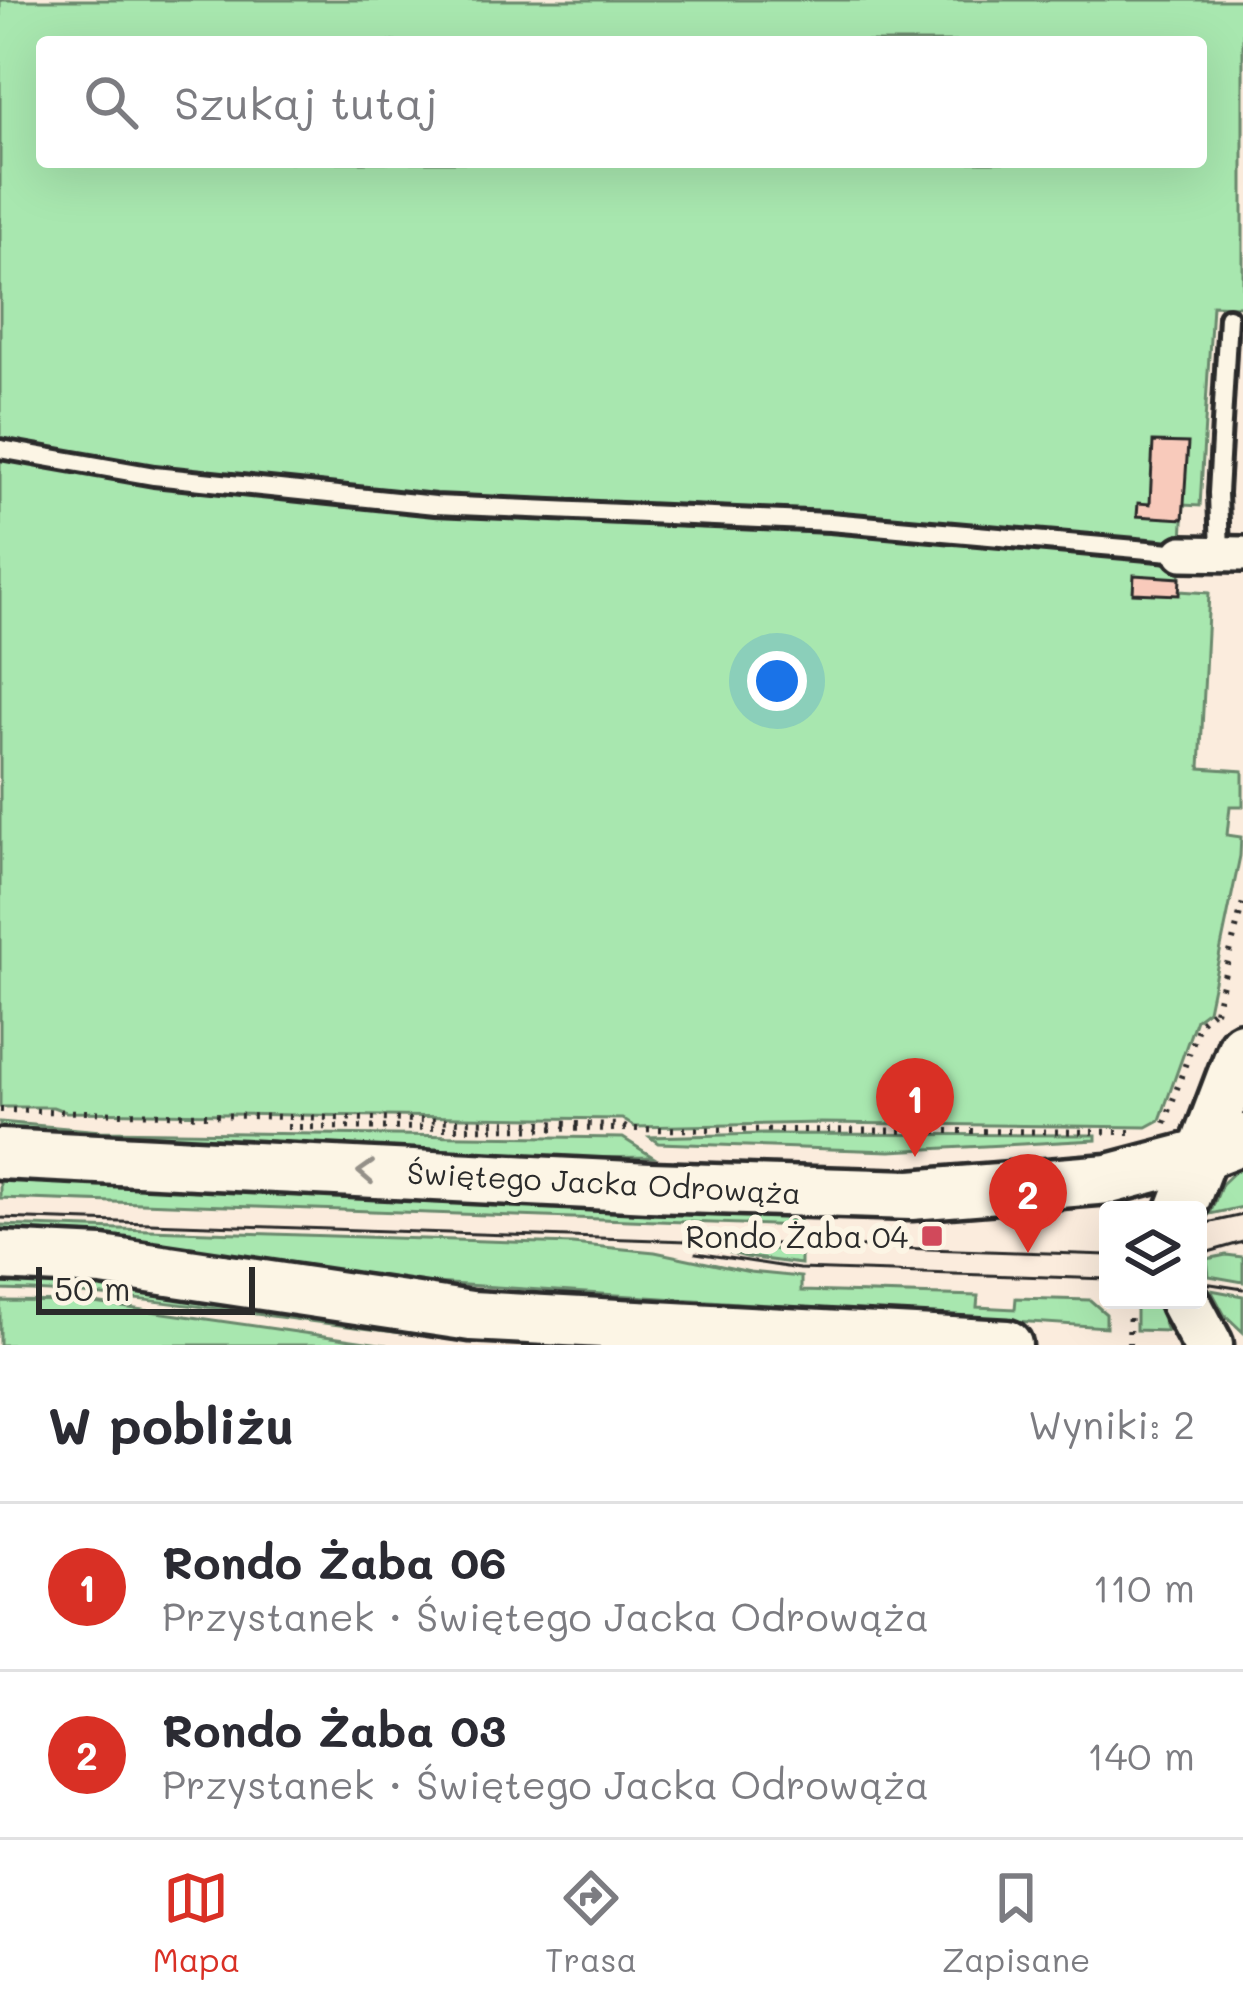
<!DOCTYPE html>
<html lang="pl">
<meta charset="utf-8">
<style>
:root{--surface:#fff;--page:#f7f7f7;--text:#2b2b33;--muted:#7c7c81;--line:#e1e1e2;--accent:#d93025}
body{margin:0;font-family:Mali,sans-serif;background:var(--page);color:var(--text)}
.controls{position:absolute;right:36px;bottom:36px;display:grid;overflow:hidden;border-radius:12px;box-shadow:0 12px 48px #0002}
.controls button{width:108px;height:108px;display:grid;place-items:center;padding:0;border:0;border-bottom:3px solid var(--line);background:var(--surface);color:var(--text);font:60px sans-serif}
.scale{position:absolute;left:36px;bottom:30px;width:219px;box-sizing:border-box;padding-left:12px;border:6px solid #2b2b2b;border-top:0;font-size:33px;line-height:42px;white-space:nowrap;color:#2b2b2b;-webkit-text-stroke:9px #fcf5e5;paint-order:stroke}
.you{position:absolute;left:777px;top:681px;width:42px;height:42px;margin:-30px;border:9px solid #fff;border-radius:50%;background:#1a73e8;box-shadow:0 0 0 18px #1a73e833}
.badge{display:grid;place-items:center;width:78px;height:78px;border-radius:50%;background:var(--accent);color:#fff;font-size:39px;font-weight:700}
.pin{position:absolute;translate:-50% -99px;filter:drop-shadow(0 3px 6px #0008)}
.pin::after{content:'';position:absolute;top:63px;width:42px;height:36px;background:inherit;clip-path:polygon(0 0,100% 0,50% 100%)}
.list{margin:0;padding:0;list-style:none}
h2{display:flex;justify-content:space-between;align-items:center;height:156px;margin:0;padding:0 48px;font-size:51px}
h2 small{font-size:39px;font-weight:400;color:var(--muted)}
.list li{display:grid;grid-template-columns:78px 1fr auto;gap:36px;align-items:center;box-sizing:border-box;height:168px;padding:0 48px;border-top:3px solid var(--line)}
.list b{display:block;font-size:45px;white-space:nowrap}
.list p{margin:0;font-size:39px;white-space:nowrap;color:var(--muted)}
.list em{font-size:39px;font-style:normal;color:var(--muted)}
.icon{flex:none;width:66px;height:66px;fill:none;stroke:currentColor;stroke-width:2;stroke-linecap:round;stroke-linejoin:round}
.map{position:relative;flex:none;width:1243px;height:1345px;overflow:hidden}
.search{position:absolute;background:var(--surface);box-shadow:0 12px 48px #0002;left:36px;right:36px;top:36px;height:132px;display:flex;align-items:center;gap:30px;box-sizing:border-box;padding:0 42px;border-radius:12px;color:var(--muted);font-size:45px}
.sheet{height:492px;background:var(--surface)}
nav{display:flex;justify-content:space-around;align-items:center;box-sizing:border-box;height:168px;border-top:3px solid var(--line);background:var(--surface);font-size:33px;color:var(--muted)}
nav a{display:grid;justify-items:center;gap:6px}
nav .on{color:var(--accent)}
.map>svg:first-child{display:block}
</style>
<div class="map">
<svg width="1243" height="1345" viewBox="0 0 1243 1345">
<rect width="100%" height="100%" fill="#fbecdd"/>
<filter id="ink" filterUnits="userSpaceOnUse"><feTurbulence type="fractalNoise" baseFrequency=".00833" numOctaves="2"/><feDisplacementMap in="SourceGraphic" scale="24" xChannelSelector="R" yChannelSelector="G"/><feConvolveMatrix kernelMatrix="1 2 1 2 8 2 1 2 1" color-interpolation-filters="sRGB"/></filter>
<g filter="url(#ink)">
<!-- green -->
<g fill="#a8e7af" stroke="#6a896d" stroke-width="3" fill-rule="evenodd">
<path d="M 0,0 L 1243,0 L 1243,306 L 1212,305 L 1200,506 L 1184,505 L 1179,591 L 1209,593 L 1200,768 L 1243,771 L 1243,806 L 1230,806 L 1227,835 L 1241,837 L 1240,856 L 1208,1010 L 1196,1019 L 1160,1120 L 1147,1127 L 821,1123 L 635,1127 L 622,1119 L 66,1112 L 53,1107 L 0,1107 ZM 42,42 L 1201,42 L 1201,162 L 42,162 Z"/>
<path d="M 0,1122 L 101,1131 L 623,1138 L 653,1157 L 521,1159 L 0,1134 Z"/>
<path d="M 763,1134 L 1096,1135 L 1096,1140 L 890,1151 L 658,1143 L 650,1137 Z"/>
<path d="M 1243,1164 L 1243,1207 L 1210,1214 L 1222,1184 Z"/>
<path d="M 0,1172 L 799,1212 L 799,1226 L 0,1198 Z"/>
<path d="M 0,1225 L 572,1244 L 655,1252 L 750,1272 L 801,1277 L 801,1291 L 978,1296 L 977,1307 L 1015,1309 L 1016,1298 L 1090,1300 L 1106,1314 L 1106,1327 L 311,1275 L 0,1236 Z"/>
<path d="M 714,1248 L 801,1250 L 801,1264 L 746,1257 Z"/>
<path d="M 1226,1255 L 1243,1257 L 1243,1282 L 1209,1276 L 1207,1259 Z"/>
<path d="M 0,1275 L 83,1280 L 587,1345 C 389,1345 197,1294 0,1290 Z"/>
<path d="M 1211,1290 L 1243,1296 L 1243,1332 L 1224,1314 Z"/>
<path d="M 1136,1300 L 1156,1300 L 1167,1331 L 1136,1330 Z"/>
<path d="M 0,1301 L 87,1302 L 387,1345 L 0,1345 Z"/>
</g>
<!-- building -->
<g fill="#f8cabb" stroke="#2b2b2b" stroke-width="3">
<path d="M 1153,442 L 1188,443 L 1183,519 L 1137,516 L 1138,503 L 1150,504 Z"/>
<path d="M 1134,575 L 1180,578 L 1179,595 L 1133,593 Z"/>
</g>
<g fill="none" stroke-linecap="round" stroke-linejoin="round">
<defs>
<g id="lane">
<path d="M 0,449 L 154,476 L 435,505 L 830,522 L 1182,553"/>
<path d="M 1220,553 L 1218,493 L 1228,317"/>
</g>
<path id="street" d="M 1182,553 L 1243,554"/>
<g id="secondary">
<path d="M 0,1154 L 650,1187 L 911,1195 L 1109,1179 L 1204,1154 L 1243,1139"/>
<path d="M 1181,1210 L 1243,1047"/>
<path d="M 0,1256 L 102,1261 L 471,1316 L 1007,1345"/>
<path d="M 1184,1300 L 1208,1345"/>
</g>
</defs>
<!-- lane casing -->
<use href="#lane" stroke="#2b2b2b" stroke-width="26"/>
<!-- street casing -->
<use href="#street" stroke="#2b2b2b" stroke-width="42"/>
<!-- secondary casing -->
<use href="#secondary" stroke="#2b2b2b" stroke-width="57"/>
<!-- path -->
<g stroke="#2b2b2b" stroke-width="6" stroke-dasharray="3 9" stroke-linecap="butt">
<path d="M 1215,1011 L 1243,902"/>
<path d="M 0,1110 L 621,1125 L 630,1130"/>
<path d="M 1165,1123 L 1200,1022 L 1216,1008"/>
<path d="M 287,1127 L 1131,1132"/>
<path d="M 1129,1345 L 1130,1300"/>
</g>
<!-- lane -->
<use href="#lane" stroke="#fcf5e5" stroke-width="16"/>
<!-- street -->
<use href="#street" stroke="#fcf5e5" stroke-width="33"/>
<!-- secondary -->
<use href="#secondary" stroke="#fcf5e5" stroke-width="48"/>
<!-- tram -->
<g stroke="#2b2b2b" stroke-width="3">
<path d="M 0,1218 L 1108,1255"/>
<path d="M 1198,1225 L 1243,1215"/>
<path d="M 696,1253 L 799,1269 L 1108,1279"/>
<path d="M 1198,1255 L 1243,1242"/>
<path d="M 1198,1282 L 1243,1289"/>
</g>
</g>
<!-- one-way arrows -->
<defs><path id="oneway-chevron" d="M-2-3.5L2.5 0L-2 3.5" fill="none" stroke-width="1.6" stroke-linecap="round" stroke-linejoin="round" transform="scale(3)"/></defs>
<use stroke="#949088" href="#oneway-chevron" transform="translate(366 1172) rotate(-177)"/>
</g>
<!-- markers -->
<rect fill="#d1495b" stroke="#fcf5e5" stroke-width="4.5" x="920" y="1224" width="24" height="24" rx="6"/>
<g text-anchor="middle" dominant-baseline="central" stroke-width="12" stroke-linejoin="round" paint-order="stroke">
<!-- street labels -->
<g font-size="30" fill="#2b2b2b" stroke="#fcf5e5">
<text transform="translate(604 1182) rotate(3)">Świętego Jacka Odrowąża</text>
</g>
<!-- poi labels -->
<g font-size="30" fill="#2b2b2b" stroke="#fcf5e5" text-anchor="end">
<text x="908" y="1236">Rondo Żaba 04</text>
</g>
</g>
</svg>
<div class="controls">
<button><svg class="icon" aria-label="layers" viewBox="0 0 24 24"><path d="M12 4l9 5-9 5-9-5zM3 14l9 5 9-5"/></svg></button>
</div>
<div class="scale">50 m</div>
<div class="you"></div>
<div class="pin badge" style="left:915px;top:1157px">1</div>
<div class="pin badge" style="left:1028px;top:1253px">2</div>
<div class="search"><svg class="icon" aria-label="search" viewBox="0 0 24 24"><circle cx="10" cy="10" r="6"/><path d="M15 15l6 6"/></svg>Szukaj tutaj</div>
</div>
<section class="sheet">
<h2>W pobliżu<small>Wyniki: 2</small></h2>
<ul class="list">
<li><span class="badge">1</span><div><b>Rondo Żaba 06</b><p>Przystanek · Świętego Jacka Odrowąża</p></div><em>110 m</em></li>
<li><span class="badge">2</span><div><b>Rondo Żaba 03</b><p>Przystanek · Świętego Jacka Odrowąża</p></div><em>140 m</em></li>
</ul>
</section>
<nav>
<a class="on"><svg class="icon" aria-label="map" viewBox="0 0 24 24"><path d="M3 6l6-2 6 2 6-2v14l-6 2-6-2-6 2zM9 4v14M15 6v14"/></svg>Mapa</a>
<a><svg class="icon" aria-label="directions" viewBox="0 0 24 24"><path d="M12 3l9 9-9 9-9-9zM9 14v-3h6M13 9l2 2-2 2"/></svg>Trasa</a>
<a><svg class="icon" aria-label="saved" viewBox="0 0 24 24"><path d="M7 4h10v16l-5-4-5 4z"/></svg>Zapisane</a>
</nav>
